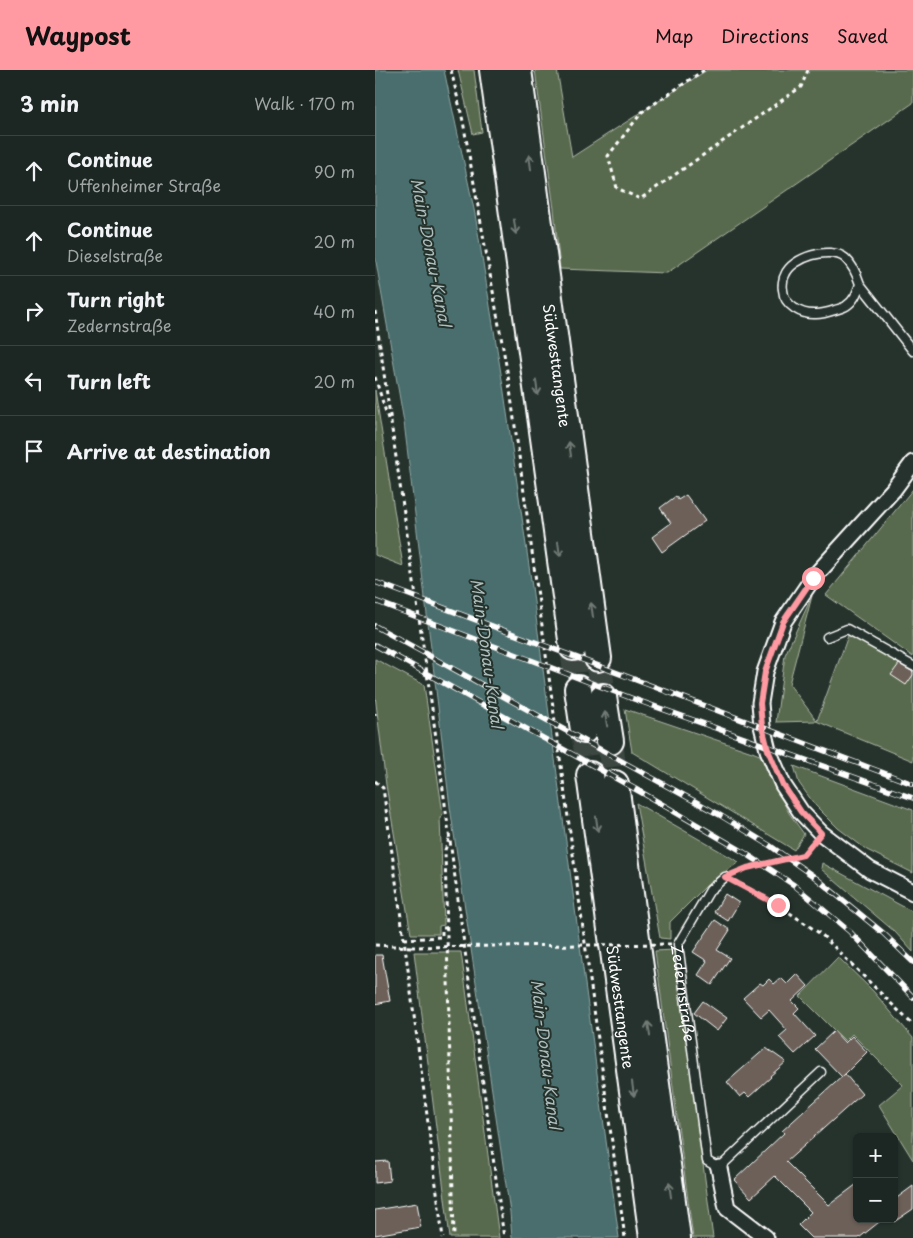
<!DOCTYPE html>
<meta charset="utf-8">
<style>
:root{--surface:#1c2622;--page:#29322f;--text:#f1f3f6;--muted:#a0a5a5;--line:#3a4340;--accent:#ff9aa2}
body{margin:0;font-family:"Playpen Sans",sans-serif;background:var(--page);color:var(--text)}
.controls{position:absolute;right:15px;bottom:15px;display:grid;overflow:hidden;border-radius:8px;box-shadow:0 1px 4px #0004}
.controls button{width:45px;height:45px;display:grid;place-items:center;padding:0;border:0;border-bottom:1px solid var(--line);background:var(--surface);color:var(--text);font:25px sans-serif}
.stop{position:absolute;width:15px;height:15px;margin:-11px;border:4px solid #ff9aa2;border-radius:50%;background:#fff}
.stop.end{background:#ff9aa2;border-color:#fff;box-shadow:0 1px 5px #0008}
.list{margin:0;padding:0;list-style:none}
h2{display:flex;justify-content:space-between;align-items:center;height:65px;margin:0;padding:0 20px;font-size:21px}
h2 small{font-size:16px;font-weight:400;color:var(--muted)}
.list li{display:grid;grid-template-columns:32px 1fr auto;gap:15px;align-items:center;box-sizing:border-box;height:70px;padding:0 20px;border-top:1px solid var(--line)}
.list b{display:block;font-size:19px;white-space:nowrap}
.list p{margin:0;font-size:16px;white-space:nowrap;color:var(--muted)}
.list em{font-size:16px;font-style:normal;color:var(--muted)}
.icon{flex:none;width:28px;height:28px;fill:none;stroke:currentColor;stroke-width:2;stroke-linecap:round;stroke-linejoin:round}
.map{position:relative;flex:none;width:538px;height:1168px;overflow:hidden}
header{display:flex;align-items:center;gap:30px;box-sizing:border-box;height:70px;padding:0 25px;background:var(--accent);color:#111}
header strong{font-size:24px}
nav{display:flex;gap:28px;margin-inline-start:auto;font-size:18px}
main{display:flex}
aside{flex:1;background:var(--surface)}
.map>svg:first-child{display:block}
</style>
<header>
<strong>Waypost</strong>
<nav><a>Map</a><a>Directions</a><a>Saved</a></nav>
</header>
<main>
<aside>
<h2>3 min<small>Walk · 170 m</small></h2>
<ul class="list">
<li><svg class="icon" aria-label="ahead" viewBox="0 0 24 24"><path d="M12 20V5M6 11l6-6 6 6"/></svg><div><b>Continue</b><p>Uffenheimer Straße</p></div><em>90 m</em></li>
<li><svg class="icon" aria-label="ahead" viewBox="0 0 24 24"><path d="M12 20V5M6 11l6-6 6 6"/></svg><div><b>Continue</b><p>Dieselstraße</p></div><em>20 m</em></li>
<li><svg class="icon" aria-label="right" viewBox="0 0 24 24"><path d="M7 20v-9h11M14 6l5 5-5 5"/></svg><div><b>Turn right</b><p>Zedernstraße</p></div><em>40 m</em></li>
<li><svg class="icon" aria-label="left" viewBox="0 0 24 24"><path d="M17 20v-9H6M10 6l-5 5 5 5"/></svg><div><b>Turn left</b></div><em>20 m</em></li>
<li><svg class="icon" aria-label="arrive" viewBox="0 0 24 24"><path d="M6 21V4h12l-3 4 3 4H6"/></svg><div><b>Arrive at destination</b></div></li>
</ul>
</aside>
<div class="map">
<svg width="538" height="1168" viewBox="0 0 538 1168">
<rect width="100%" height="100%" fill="#26332d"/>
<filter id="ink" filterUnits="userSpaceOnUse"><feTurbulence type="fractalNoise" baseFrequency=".02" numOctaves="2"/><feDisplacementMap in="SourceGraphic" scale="10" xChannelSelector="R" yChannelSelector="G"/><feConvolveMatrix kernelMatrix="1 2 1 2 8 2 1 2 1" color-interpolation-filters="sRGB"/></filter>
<g filter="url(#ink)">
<!-- green -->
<g fill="#596b4e" stroke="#acb5a6">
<path d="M 83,0 L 99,0 L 107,62 L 98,64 Z"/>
<path d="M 160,0 L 182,0 L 197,87 L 332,0 L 538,0 L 538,33 L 292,203 L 185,199 L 179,139 Z"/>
<path d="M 0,320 L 28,496 L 0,485 Z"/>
<path d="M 538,419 L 538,587 L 451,525 Z"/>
<path d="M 437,526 L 414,614 L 442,651 L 474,563 L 538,601 L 538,691 L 441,651 L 401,652 L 410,585 Z"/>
<path d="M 0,589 L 49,615 L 68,744 L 65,748 L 69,855 L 64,856 L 64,864 L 36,864 L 11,715 L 0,625 Z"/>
<path d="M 250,639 L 377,682 L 392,688 L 403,722 L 414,743 L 429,764 L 419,780 L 257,682 Z"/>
<path d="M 419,696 L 538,740 L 538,803 L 492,780 L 463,758 L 440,735 L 424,713 Z"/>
<path d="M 261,733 L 364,792 L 334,813 L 295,852 L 295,869 L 285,868 Z"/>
<path d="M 447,793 L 538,842 L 538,882 L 520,862 L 446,799 Z"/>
<path d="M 299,880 L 338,1168 L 318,1168 L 280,881 Z"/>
<path d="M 39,882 L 86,882 L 124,1168 L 75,1168 Z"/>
<path d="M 463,887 L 498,921 L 538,968 L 538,1090 L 504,1035 L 528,1015 L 477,964 L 470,971 L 425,926 Z"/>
</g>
<!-- water -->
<path fill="#496e6d" stroke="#92a8a7" d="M 0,0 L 69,0 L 100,144 L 129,322 L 157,517 L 244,1168 L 137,1168 L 135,1142 L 75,737 L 29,352 L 0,186 Z"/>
<!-- building -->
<g fill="#6c6058" stroke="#fff">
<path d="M 311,425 L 330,451 L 287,482 L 277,467 L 296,453 L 285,438 L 301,426 L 303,430 Z"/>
<path d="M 524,594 L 538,602 L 538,605 L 531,615 L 516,605 Z"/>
<path d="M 350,824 L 364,833 L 353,851 L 339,842 Z"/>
<path d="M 340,850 L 355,860 L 342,880 L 355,888 L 337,915 L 323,905 L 332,891 L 318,882 Z"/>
<path d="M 0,885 L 7,885 L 15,931 L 0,934 Z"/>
<path d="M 422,904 L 433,916 L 417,931 L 424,938 L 419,943 L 440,966 L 420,984 L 404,967 L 412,960 L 394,940 L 386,947 L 368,928 L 385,913 L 388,915 L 394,909 L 399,914 L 406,908 L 412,914 Z"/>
<path d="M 328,931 L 352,948 L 342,961 L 319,943 Z"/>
<path d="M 459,961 L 470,973 L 477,966 L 492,982 L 467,1007 L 440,979 Z"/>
<path d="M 391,978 L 411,992 L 395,1006 L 396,1007 L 374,1027 L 370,1023 L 365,1027 L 352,1012 Z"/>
<path d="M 470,1004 L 487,1024 L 411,1092 L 454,1135 L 482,1114 L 482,1149 L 508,1149 L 484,1168 L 436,1168 L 423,1155 L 436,1142 L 400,1106 L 376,1128 L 359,1110 L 409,1063 L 407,1061 Z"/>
<path d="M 13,1091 L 15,1111 L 0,1113 L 0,1092 Z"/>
<path d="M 538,1116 L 538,1139 L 519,1152 L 519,1130 Z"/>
<path d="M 42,1133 L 46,1157 L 0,1165 L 0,1140 Z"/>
</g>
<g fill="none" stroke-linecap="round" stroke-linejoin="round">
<!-- trunk-tunnel -->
<g stroke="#3c4742" stroke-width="26" stroke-dasharray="26 13" stroke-linecap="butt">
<path d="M 198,577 L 203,619"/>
<path d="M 223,588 L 228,627"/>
<path d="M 209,660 L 215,705"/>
<path d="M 235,671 L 240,714"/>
</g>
<defs>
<g id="service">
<path d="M 485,214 C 482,223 479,231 471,236 C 468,238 463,239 460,240 C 454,242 448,244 441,244 C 427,245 409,236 408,220 C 407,216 408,208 410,205 C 417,187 455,176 470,188 C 478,195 482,205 485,214 L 538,281"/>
<path d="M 452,567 L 472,559 L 538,596"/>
<path id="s1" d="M 350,807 L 335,820 L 303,874 L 332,1091 L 344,1098 L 446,1002"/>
</g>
<g id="minor">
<path d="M 538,393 L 518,420 L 438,508 L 408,552 L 390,602 L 385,633 L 387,656 L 393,680 L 408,715 L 426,742 L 446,763 L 495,800 L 538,822"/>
<path d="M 344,1098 L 352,1138 L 391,1168"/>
</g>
<g id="trunk">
<path d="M 118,0 L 198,577"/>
<path id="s2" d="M 143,0 L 223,588"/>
<path d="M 203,619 L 209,660"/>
<path d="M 228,627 L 235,671"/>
<path id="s3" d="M 215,705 L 278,1168"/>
<path d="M 240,714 L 302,1168"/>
</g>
</defs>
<!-- service casing -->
<use href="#service" stroke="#fff" stroke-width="11"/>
<!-- minor casing -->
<use href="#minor" stroke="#fff" stroke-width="19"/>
<!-- trunk casing -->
<use href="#trunk" stroke="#fff" stroke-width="30"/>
<!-- path -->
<g stroke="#fff" stroke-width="3" stroke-dasharray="4 4" stroke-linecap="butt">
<path d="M 76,0 L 88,51 L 134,312 L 250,1168"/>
<path d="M 329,0 L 267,42 L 233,86 L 242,118 L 265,129 L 426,17 L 433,0"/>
<path d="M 0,241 L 56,631 L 129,1168"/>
<path d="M 0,307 L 14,352"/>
<path d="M 0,643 L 0,645"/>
<path d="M 537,676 L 538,674"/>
<path d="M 0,711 L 8,718 L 29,869 L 68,1168"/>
<path d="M 74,769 L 70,780 L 79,1168"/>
<path d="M 360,803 L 372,798 L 428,785 L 436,774"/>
<path d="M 359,811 L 403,835 L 447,865 L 538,955"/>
<path d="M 29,869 L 67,867 L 67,858 L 72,858"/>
<path d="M 0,875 L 36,877"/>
</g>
<!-- service -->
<use href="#service" stroke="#26332d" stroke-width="8"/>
<!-- minor -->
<use href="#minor" stroke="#26332d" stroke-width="15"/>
<!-- trunk -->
<use href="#trunk" stroke="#26332d" stroke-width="26"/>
<defs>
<g id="rail">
<path d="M 0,512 L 538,714"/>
<path d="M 0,531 L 256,628 L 538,728"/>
<path d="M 0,556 L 343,744 L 394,775 L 441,808 L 508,863 L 538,892"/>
<path d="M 0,575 L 271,725 L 367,781 L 419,815 L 475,862 L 538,927"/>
</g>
</defs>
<!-- rail casing -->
<use href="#rail" stroke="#fff" stroke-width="5.5"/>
<!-- rail -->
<use href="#rail" stroke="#26332d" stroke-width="4" stroke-dasharray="11" stroke-linecap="butt"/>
<!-- path-bridge -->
<path stroke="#fff" stroke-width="3" stroke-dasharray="4 4" stroke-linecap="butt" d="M 36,877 L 297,874"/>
</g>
<!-- one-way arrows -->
<defs><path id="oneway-shaft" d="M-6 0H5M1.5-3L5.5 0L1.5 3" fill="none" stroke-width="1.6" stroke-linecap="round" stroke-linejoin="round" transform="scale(1.25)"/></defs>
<g stroke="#727a76">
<use href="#oneway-shaft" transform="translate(155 92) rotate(-98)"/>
<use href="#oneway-shaft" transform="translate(140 157) rotate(82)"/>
<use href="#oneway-shaft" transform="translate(162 318) rotate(82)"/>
<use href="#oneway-shaft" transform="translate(195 379) rotate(-98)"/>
<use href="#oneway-shaft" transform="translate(184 479) rotate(82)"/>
<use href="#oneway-shaft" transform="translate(217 540) rotate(-98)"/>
<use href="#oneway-shaft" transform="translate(231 649) rotate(-99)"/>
<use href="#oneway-shaft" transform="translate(222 754) rotate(82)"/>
<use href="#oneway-shaft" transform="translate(274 959) rotate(-98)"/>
<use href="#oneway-shaft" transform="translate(258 1019) rotate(82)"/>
<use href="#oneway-shaft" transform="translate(295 1120) rotate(-98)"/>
</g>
</g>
<g fill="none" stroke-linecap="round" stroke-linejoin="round" filter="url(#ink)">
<!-- route -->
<path stroke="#ff9aa2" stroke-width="6" d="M 403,835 L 350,807 L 372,798 L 428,785 L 446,763 L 426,742 L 408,715 L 393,680 L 387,656 L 385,633 L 390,602 L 408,552 L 438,508"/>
</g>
<g text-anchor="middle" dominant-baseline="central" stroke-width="4" stroke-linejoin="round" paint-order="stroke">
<!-- street labels -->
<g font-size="15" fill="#fff" stroke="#26332d">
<text stroke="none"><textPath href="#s2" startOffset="298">Südwesttangente</textPath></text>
<text stroke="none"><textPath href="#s1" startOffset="132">Zedernstraße</textPath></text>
<text stroke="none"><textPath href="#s3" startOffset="234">Südwesttangente</textPath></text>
</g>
<!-- water labels -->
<g font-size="16" font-style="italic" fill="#adbebd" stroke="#26332d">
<text transform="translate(57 182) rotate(79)">Main-Donau-Kanal</text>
<text transform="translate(113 583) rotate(82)">Main-Donau-Kanal</text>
<text transform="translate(172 984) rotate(83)">Main-Donau-Kanal</text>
</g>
</g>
</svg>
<div class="controls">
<button>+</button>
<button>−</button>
</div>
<div class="stop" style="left:438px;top:508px"></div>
<div class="stop end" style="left:403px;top:835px"></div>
</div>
</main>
